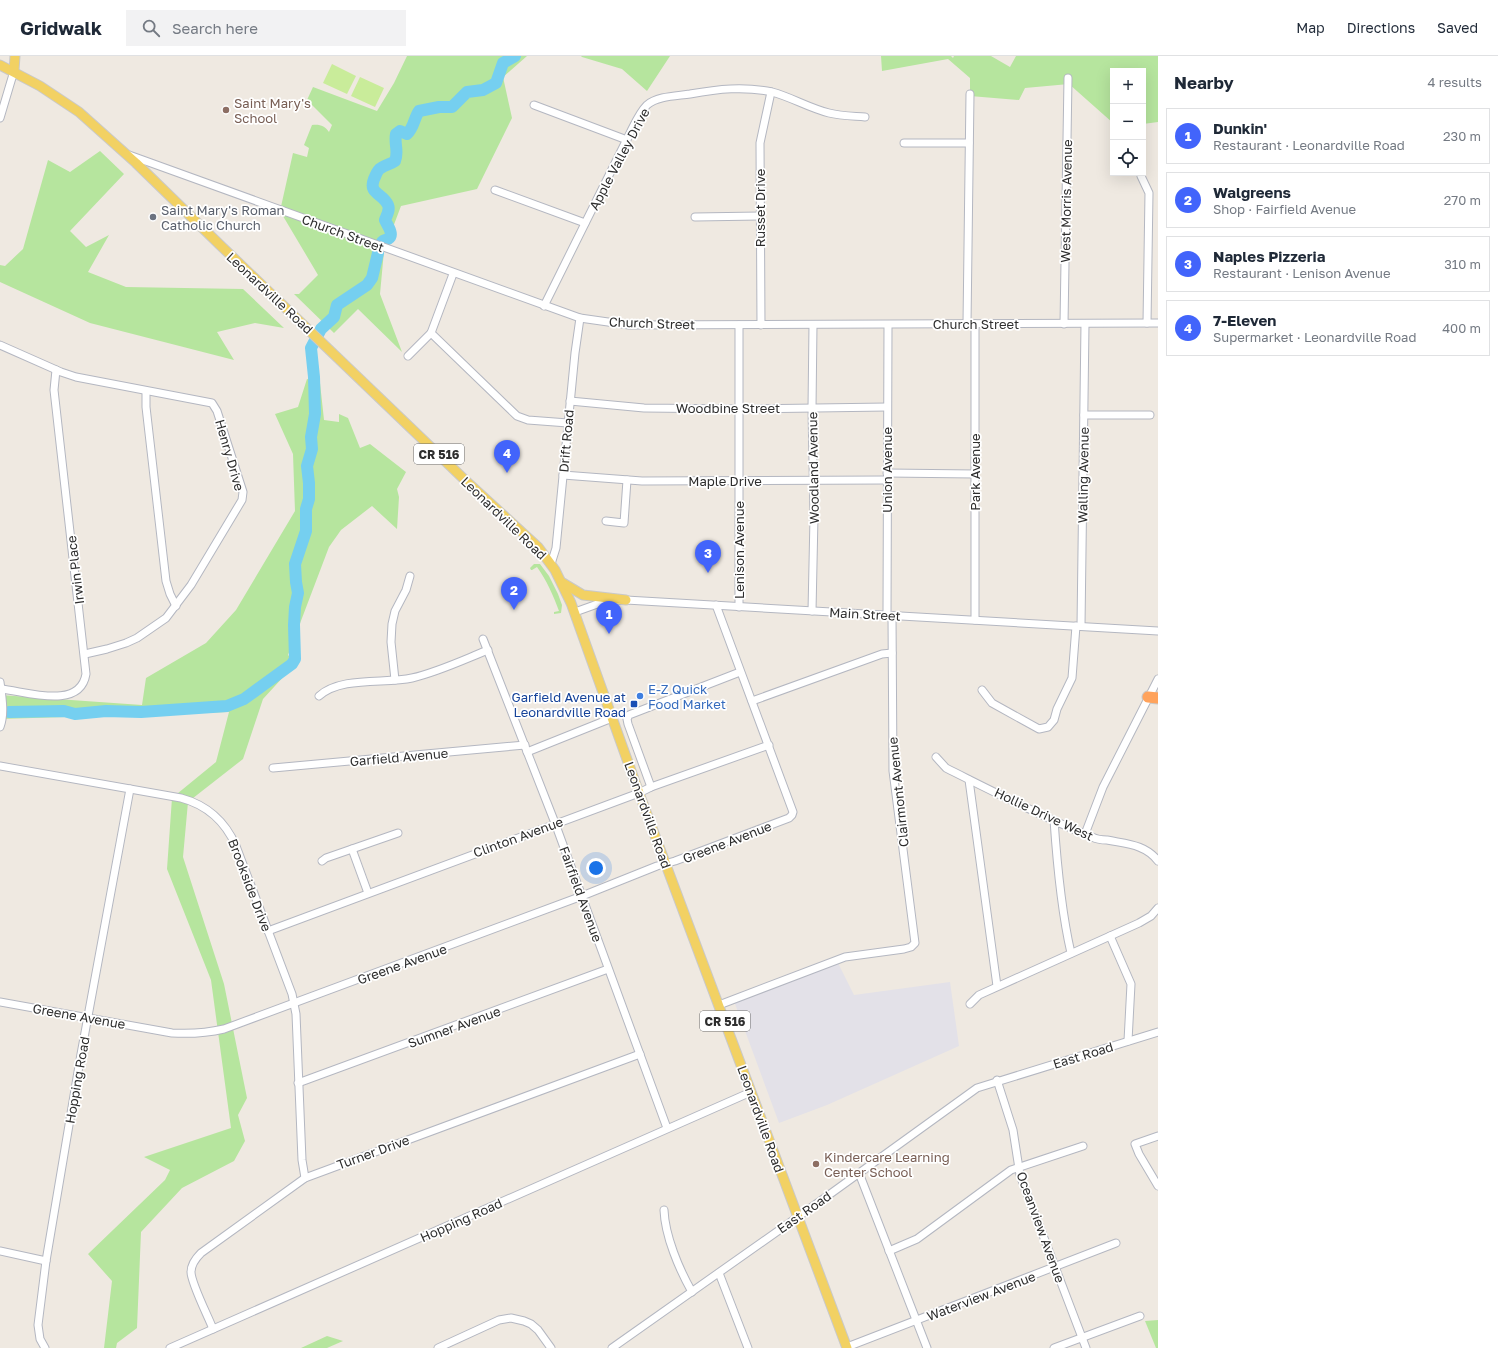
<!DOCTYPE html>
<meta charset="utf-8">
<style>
:root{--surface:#fff;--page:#f2f2f3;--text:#1f2937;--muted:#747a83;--line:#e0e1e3;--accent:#4264fb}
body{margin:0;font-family:"Golos Text",sans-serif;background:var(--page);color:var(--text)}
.controls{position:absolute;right:12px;top:12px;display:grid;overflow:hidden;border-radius:0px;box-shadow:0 4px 16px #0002}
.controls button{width:36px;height:36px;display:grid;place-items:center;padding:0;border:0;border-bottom:1px solid var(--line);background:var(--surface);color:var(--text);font:20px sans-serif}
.you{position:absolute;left:596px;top:812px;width:14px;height:14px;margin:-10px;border:3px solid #fff;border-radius:50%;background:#1a73e8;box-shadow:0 0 0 6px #1a73e833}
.badge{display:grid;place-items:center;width:26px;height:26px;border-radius:50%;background:var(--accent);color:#fff;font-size:13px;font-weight:700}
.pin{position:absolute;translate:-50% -33px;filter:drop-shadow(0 1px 2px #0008)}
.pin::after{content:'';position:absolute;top:21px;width:14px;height:12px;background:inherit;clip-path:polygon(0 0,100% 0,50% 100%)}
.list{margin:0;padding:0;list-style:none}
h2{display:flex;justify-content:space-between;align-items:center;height:52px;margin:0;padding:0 16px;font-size:17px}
h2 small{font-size:13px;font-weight:400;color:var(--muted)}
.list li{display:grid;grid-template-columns:26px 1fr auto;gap:12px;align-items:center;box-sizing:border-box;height:56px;margin:0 8px 8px;padding:0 8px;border:1px solid var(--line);border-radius:0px}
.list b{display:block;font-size:15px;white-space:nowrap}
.list p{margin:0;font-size:13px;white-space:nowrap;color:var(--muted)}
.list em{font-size:13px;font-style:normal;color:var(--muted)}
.icon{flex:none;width:22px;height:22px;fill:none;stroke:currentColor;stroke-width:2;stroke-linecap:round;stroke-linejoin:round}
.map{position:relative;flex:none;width:1158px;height:1292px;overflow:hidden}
header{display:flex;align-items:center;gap:24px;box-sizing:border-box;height:56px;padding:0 20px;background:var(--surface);border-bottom:1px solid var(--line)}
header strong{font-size:19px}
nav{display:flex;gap:22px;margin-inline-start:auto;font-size:14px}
.search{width:280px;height:36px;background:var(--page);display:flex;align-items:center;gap:10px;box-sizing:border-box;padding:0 14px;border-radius:0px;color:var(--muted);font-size:15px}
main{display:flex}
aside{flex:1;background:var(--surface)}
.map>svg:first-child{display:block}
</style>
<header>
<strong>Gridwalk</strong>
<div class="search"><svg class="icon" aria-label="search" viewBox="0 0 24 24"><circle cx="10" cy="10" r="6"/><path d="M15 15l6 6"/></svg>Search here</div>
<nav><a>Map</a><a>Directions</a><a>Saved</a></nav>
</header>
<main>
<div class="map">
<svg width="1158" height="1292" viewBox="0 0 1158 1292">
<rect width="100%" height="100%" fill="#efe9e1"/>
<!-- industrial -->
<path fill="#e3e1e8" d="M 838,907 L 854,939 L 950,926 L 959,990 L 827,1049 L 779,1067 L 734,945 Z"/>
<!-- green -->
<g fill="#b6e59e">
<path d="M 407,0 L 527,0 L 503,21 L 512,62 L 477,133 L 401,150 L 384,195 L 380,238 L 402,296 L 358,253 L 334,277 L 294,238 L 299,238 L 318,219 L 280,155 L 293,97 L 307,101 L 309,92 L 304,89 L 312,69 C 320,68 325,70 329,76 L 332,69 L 307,44 L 313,31 L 377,55 L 394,27 Z"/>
<path d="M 581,0 L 670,0 L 647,35 L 622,13 L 582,1 Z"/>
<path d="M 881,0 L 951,0 L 953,2 L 954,0 L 991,0 L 1010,11 L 1016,0 L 1158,0 L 1158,66 L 1143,68 L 1143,15 L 1113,15 L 1113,67 L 1069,28 L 1025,32 L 1019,44 L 970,40 L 970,22 L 948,3 L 882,15 Z"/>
<path d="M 100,95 L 124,118 L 70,175 L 86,191 L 109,179 L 88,216 L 126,231 L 243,233 L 284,272 L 255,267 L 217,276 L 234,304 L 90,267 L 0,226 L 0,209 L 5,210 L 23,193 L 48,104 L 70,116 Z"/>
<path d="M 307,323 L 320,327 L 324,364 L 339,366 L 339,358 L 348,362 L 360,392 L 370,388 L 406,416 L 397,433 L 399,441 L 397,473 L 372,450 L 341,474 L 329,491 L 288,599 L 296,607 L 263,643 L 243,703 L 188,746 L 183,801 L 224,928 L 247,1042 L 238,1059 L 245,1085 L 234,1105 L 182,1132 L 141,1176 L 137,1272 L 117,1287 L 116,1292 L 104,1292 L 112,1225 L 88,1198 L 165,1124 L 170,1114 L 144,1101 L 231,1072 L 211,924 L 167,813 L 172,742 L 216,706 L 229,656 L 0,663 L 0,639 L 142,649 L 146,622 L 206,587 L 236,554 L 295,455 L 293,398 L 275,358 L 298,351 Z"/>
<path d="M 534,508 L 540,508 L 549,520 L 558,538 L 562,549 L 561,557 L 554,558 L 554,556 L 559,555 C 553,539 547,525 537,511 L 532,514 L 531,514 L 530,512 Z"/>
<path d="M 1158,1264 L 1158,1292 L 1156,1292 L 1145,1265 Z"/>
<path d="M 327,1280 L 343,1285 L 327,1292 L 301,1292 Z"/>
</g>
<!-- pitch -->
<g fill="#c9ec9a">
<path d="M 332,8 L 356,20 L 347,38 L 323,27 Z"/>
<path d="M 360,21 L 384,32 L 375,51 L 351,40 Z"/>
</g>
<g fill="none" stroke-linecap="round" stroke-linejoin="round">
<!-- river -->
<g stroke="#75cff0" stroke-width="12">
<path d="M 382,186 C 384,184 386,184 388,183 C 395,179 387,169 385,164 C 387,159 390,154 388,149 C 383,137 368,138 374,123 C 376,119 377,114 381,112 C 385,109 391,108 395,105 C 399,96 394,88 396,78 L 400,75 L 407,78 C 414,72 414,62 419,55 L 439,51 L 452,51 L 467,36 L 483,34 L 496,27 L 503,7 L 515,0"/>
<path d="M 9,656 L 64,655 L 75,658 L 106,655 L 141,656 L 227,650 L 244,643 L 292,608 L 295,603 L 294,569 L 295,551 L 298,537 L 296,526 L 295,508 L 306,475 L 306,453 L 309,443 L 309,427 L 307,410 L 312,393 L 311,381 L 315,358 L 314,321 L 311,292 L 321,273 L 334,261 L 337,249 L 367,229 L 372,222 L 378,197"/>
</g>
<defs>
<g id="minor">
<path d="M 534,49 L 627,84"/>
<path d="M 0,62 L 14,15"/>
<path d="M 904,87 L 969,87"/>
<path d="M 129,99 L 580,262 L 629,269 L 1158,267"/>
<path d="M 1141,120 L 1149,137 L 1147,267"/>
<path d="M 495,134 L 585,167"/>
<path d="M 695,161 L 760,160"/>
<path d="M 544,250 L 631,75 C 635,67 640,56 647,49 C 657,40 677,40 690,38 C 718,33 744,30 772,36 C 791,41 809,52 829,57 C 841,60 853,60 865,61"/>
<path d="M 967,268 L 970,38"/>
<path d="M 1064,268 L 1068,22"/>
<path d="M 739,269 L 739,551"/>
<path d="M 761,269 L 760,87 L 771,36"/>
<path d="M 431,277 L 517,360 L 528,364 L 568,367"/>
<path d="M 0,289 L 61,316 L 76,321 L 212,347 L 217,355 L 243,436 L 242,444 L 191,529 L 166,562 L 137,582 L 126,587 L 107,593 L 85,598"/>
<path d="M 408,300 L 431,277 L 453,218"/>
<path d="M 146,335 L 146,351 L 166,525 L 170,538 L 176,550"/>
<path d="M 570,345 L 644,352 L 738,353 L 887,351"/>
<path d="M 1084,359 L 1150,359"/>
<path d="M 887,417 L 975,418"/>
<path d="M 563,419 L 642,425 L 887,424"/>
<path d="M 606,465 L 624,467 L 627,424"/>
<path d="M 551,508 L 556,492 L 575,297 L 580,262"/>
<path d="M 812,555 L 814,461 L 812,352 L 813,269"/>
<path d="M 575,556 L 603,546 L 626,544 L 1158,575"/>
<path d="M 887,559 L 888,269"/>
<path d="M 975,564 L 975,268"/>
<path d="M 1081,570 L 1085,268"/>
<path d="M 483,583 L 555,767 L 667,1072"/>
<path d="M 395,624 L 391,586 L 392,568 L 395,555 L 406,534 L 410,520"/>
<path d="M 0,626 C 2,641 5,658 0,671"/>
<path d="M 1,633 C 25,635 80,655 86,618 L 54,334 L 56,314"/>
<path d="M 982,634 L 992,647 L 1039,673 L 1048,671 L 1054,664 L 1057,653 L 1072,622 L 1076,570"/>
<path d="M 319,640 C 341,620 385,628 412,622 C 438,616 463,604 488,594"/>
<path d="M 752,645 L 882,598 L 892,597"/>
<path d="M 527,696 L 612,662"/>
<path d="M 936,701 L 946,712 C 994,736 1042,761 1092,781 C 1096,783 1102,784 1107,784 C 1126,788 1145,788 1158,805"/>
<path d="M 0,710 L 181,742 C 207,749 225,765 236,790 L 292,938 L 296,958 L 302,1104 L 305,1122"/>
<path d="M 273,712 L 525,689"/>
<path d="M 969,724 L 997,930"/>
<path d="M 651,731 L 628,668 L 627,663 L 629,659 L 740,616"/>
<path d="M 1054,764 C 1057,808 1061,854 1071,897"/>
<path d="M 1085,778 L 1103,731 L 1158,623"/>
<path d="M 352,793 L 368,837"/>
<path d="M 322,805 L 326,802 L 398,777"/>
<path d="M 268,875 L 639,737 L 651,731 L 769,689"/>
<path d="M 1110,880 L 1131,928 L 1128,985"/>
<path d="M 0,946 L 172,977 C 190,978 207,977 224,973 L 582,840 L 657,810 L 675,805 L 789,762 L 792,759 L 793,756 L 716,549"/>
<path d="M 970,948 L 979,939 L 1139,867 L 1151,860 L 1158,852"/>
<path d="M 719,949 L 845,901 L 904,893 L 911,891 L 915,887 L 893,715 L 892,560"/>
<path d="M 997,1024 L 1013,1074 L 1020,1119 L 1086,1292"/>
<path d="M 298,1027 L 608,913"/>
<path d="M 1158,1080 L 1135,1088 L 1139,1098 L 1158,1130"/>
<path d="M 859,1117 L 927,1292"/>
<path d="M 664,1154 C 665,1180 679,1213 692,1236"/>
<path d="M 0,1195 L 46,1205"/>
<path d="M 889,1195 L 917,1183 L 1011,1114 L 1083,1090"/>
<path d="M 719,1217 L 748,1292"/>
<path d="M 213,1273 C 208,1260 191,1227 191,1216 C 191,1208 196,1202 201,1197 L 305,1122 L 640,998"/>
<path d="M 847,1291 L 1116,1187"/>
<path d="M 45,1292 L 40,1283 L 38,1269 L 46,1205 L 81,998 L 130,733"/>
<path d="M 170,1292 L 751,1036"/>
<path d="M 438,1292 L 499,1264 L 511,1262 L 524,1265 L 531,1268 L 538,1274 L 551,1292"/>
<path d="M 612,1292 L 826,1141 L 977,1032 L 1158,976"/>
<path d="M 1054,1292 L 1140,1260"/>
</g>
<g id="major">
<path d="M 0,9 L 40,30 L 79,56 L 136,107 L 219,188 L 466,425 L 538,491 L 555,514 L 571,547 L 639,737 L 847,1292"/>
<path d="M 14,15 L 15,0"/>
<path d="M 563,527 L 583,539 L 626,544"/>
</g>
<path id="highway" d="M 1148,641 L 1158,642"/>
</defs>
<!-- minor casing -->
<use href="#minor" stroke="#b4b7c1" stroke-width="9"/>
<!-- major casing -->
<use href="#major" stroke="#c9c9c9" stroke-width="11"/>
<!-- highway casing -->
<use href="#highway" stroke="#c9c9c9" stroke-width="13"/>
<!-- minor -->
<use href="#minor" stroke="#fff" stroke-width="7"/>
<!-- major -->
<use href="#major" stroke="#f2d163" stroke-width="9"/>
<!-- highway -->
<use href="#highway" stroke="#ffa35c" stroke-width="11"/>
</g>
<!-- markers -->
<g fill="#8d6e63" stroke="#fff" stroke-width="1.5">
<circle cx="226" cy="54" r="4"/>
<circle cx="816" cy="1108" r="4"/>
</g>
<circle fill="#6b7280" stroke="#fff" stroke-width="1.5" cx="153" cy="161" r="4"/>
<circle fill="#3f7fe0" stroke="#fff" stroke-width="1.5" cx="640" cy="640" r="4"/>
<rect fill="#1a4fb4" stroke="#fff" stroke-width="1.5" x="630" y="644" width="8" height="8" rx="2"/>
<g text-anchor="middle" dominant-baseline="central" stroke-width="3.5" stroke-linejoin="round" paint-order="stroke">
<!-- shield labels -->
<g fill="#fff" stroke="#6d6d6d" stroke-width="1">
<rect x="414" y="388" width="50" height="20" rx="3"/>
<rect x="700" y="955" width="50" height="20" rx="3"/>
</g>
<g font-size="12" font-weight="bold" fill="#2e2e2e">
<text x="439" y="398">CR 516</text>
<text x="725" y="965">CR 516</text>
</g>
<!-- education labels -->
<g font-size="13" fill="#785e54" stroke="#fff" text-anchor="start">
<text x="234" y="47">Saint Mary's<tspan x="234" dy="15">School</tspan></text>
<text x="824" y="1101">Kindercare Learning<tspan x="824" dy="15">Center School</tspan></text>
</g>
<!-- street labels -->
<g font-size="13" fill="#2e2e2e" stroke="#fff">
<text transform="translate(619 103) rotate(-62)">Apple Valley Drive</text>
<text transform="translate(1066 145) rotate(-89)">West Morris Avenue</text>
<text transform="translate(760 152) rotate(-90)">Russet Drive</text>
<text transform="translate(343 177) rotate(20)">Church Street</text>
<text transform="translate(270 237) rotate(43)">Leonardville Road</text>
<text transform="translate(652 267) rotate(2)">Church Street</text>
<text x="976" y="268">Church Street</text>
<text x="728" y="352">Woodbine Street</text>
<text transform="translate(566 385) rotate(-85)">Drift Road</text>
<text transform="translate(230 399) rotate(74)">Henry Drive</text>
<text transform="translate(813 412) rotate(-91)">Woodland Avenue</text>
<text transform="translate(887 414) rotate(-90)">Union Avenue</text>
<text transform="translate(975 416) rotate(-90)">Park Avenue</text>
<text transform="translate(1083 419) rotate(-89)">Walling Avenue</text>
<text x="725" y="425">Maple Drive</text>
<text transform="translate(504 462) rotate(44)">Leonardville Road</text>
<text transform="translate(739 494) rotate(-90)">Lenison Avenue</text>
<text transform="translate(75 514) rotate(-97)">Irwin Place</text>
<text transform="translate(865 558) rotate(3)">Main Street</text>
<text transform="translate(399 701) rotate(-5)">Garfield Avenue</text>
<text transform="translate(898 736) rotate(-96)">Clairmont Avenue</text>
<text transform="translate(1044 758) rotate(25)">Hollie Drive West</text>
<text transform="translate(648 759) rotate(70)">Leonardville Road</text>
<text transform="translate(518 781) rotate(-20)">Clinton Avenue</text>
<text transform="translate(727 786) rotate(-21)">Greene Avenue</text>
<text transform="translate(250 829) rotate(69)">Brookside Drive</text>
<text transform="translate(581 838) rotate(70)">Fairfield Avenue</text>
<text transform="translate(402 908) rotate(-20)">Greene Avenue</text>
<text transform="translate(79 960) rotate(10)">Greene Avenue</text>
<text transform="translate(454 971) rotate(-20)">Sumner Avenue</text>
<text transform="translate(1083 999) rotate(-17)">East Road</text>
<text transform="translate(77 1024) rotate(-80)">Hopping Road</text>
<text transform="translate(761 1063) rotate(70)">Leonardville Road</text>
<text transform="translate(373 1096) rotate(-20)">Turner Drive</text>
<text transform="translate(804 1156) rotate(-35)">East Road</text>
<text transform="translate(461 1164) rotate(-24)">Hopping Road</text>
<text transform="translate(1041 1171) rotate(70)">Oceanview Avenue</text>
<text transform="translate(981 1240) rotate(-21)">Waterview Avenue</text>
</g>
<!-- worship labels -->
<g font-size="13" fill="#5b616d" stroke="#fff" text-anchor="start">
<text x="161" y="154">Saint Mary's Roman<tspan x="161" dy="15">Catholic Church</tspan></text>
</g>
<!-- shop labels -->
<g font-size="13" fill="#366cbe" stroke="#fff" text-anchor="start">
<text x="648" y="633">E-Z Quick<tspan x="648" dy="15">Food Market</tspan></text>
</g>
<!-- transit labels -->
<g font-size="13" fill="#164399" stroke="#fff" text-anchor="end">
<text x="626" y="641">Garfield Avenue at<tspan x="626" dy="15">Leonardville Road</tspan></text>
</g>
</g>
</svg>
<div class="controls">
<button>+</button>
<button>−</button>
<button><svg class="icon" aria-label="locate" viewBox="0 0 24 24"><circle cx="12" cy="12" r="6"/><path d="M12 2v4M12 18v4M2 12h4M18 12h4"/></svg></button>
</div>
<div class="you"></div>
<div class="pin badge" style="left:609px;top:578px">1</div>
<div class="pin badge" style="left:514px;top:554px">2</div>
<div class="pin badge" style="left:708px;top:517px">3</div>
<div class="pin badge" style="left:507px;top:417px">4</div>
</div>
<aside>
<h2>Nearby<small>4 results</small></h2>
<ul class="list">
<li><span class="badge">1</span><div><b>Dunkin'</b><p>Restaurant · Leonardville Road</p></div><em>230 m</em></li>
<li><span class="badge">2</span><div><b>Walgreens</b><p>Shop · Fairfield Avenue</p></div><em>270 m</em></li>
<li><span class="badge">3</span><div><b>Naples Pizzeria</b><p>Restaurant · Lenison Avenue</p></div><em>310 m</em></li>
<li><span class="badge">4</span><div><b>7-Eleven</b><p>Supermarket · Leonardville Road</p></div><em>400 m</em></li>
</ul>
</aside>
</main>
